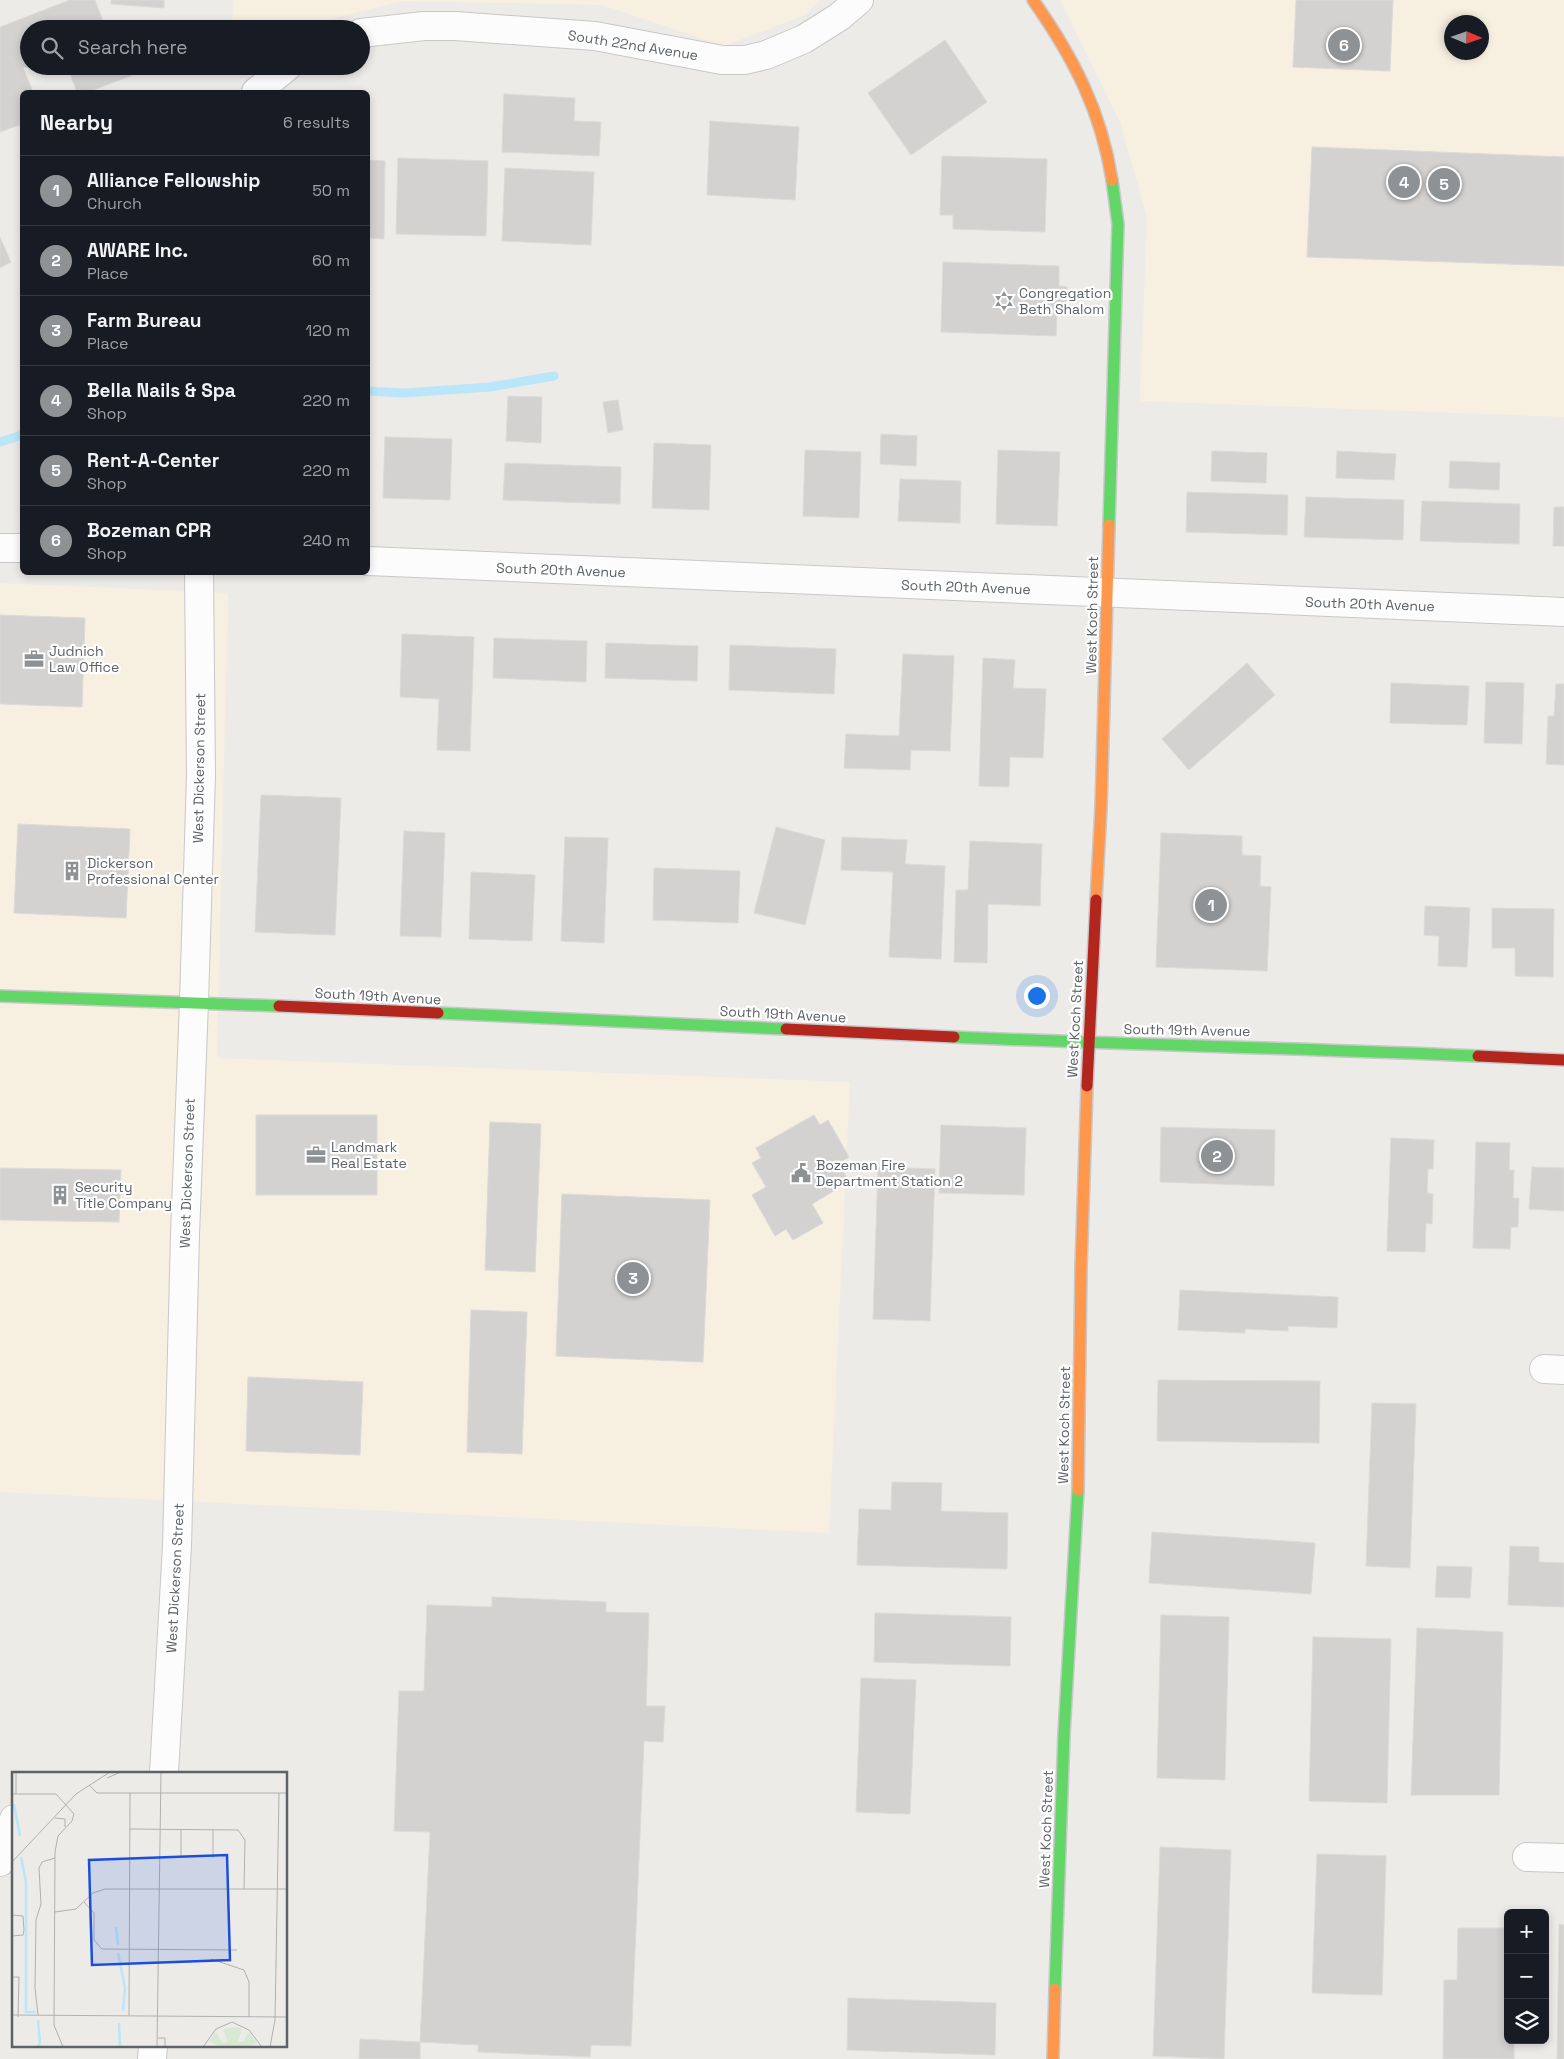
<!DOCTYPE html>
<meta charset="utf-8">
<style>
:root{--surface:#171b24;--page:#20242c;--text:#f1f3f6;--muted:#9ea1a6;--line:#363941;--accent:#8f9294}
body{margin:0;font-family:"Space Grotesk",sans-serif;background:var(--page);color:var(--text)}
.controls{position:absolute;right:15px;bottom:15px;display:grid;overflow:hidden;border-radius:8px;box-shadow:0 2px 8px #0003}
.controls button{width:45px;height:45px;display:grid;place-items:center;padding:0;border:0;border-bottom:1px solid var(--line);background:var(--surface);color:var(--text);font:25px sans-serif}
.compass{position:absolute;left:1444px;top:15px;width:45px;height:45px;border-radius:50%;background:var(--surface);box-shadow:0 2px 8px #0003;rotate:92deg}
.you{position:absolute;left:1036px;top:995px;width:18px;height:18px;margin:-12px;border:4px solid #fff;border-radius:50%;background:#1a73e8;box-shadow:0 0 0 8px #1a73e833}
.badge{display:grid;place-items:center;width:32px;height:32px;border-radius:50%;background:var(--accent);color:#fff;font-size:16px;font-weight:700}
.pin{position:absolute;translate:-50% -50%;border:2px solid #fff;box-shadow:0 1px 5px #0006}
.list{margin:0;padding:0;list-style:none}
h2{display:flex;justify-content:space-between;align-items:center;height:65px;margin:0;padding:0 20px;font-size:21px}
h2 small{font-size:16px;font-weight:400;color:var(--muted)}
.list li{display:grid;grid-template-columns:32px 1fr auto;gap:15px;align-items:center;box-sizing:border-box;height:70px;padding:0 20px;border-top:1px solid var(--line)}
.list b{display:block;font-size:19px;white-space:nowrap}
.list p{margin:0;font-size:16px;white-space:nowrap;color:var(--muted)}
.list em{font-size:16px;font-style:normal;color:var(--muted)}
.icon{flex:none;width:28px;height:28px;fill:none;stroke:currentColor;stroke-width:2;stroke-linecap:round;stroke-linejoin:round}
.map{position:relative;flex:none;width:1564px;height:2059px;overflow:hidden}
.search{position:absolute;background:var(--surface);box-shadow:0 2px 8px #0003;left:20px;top:20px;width:350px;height:55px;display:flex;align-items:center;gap:12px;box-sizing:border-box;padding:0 18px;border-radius:28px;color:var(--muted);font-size:19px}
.panel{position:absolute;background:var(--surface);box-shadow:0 2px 8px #0003;left:20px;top:90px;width:350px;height:485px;border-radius:8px}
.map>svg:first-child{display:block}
</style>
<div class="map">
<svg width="1564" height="2059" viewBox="0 0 1564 2059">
<rect width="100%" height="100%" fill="#edebe8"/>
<!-- commercial -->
<g fill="#f7efe0" fill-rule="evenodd">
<path d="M 233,0 L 820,0 L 805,15 L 724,46 L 602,5 L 403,1 L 289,29 L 232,29 Z"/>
<path d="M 1060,0 L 1564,0 L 1564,417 L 1140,401 L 1147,217 L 1120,122 ZM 1452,22 L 1482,22 L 1482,52 L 1452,52 Z"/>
<path d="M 0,583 L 228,593 L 217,1058 L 850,1082 L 829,1533 L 0,1492 Z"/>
</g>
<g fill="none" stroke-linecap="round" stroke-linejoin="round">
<!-- stream -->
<g stroke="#bbe5f8" stroke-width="9">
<path d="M 368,391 L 404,393 L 490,387 L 554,376"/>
<path d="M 0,442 L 22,435"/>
</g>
</g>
<!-- building -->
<g fill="#d4d2d1" stroke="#dcdad7">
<path d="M 70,0 L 95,0 L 106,29 L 29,29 L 29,66 L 23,68 L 33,92 L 22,92 L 22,124 L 0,132 L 0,27 Z"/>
<path d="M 111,0 L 164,0 L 164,8 L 111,4 Z"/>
<path d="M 1296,0 L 1393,0 L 1390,71 L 1293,67 Z"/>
<path d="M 945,40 L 987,102 L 911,155 L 868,93 Z"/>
<path d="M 67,66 L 135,66 L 138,73 L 88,92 L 77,92 Z"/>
<path d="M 504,94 L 575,98 L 574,121 L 601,122 L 599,156 L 502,152 Z"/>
<path d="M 710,121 L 799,127 L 795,200 L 707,195 Z"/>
<path d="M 1312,147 L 1564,157 L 1564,266 L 1307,257 Z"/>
<path d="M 942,156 L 1047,159 L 1045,232 L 953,229 L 953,215 L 940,215 Z"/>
<path d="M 398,158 L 488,161 L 486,236 L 396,234 Z"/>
<path d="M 368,160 L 385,161 L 384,239 L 368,238 Z"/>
<path d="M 505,168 L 594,172 L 591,245 L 502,241 Z"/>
<path d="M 0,237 L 11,262 L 0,268 Z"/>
<path d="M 943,262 L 1059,266 L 1059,286 L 1067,287 L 1066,315 L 1057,315 L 1056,336 L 941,332 Z"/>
<path d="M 508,396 L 542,397 L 541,443 L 506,441 Z"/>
<path d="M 618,400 L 623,430 L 608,433 L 603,402 Z"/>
<path d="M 881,434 L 917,436 L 916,466 L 880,464 Z"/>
<path d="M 385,437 L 452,439 L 450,500 L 383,498 Z"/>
<path d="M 654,443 L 711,445 L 709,510 L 652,508 Z"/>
<path d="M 805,450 L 861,452 L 859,518 L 803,516 Z"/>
<path d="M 998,450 L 1060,452 L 1057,526 L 996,524 Z"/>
<path d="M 1212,451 L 1267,453 L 1266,483 L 1211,481 Z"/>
<path d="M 1337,451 L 1396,454 L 1394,480 L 1336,478 Z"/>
<path d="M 1450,461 L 1500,463 L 1499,490 L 1449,488 Z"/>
<path d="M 505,463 L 621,467 L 620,504 L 503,500 Z"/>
<path d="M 900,479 L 961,481 L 960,523 L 898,521 Z"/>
<path d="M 1187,492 L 1288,495 L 1287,535 L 1186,532 Z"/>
<path d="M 1306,497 L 1404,500 L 1403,540 L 1304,537 Z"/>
<path d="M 1422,501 L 1520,504 L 1519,544 L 1420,541 Z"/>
<path d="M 1554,507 L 1564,507 L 1564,546 L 1553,546 Z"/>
<path d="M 0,615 L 85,618 L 82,707 L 0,704 Z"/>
<path d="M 402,634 L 474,637 L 470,751 L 437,750 L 439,699 L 400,697 Z"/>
<path d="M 494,638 L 587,641 L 586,682 L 493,678 Z"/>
<path d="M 606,643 L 698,646 L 697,681 L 605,678 Z"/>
<path d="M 730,645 L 836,649 L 834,694 L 729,690 Z"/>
<path d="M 903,654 L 954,656 L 950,751 L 911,750 L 910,770 L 844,768 L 846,734 L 899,736 Z"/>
<path d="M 983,658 L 1015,660 L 1013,688 L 1046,689 L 1043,758 L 1010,757 L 1009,787 L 979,786 Z"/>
<path d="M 1247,663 L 1275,695 L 1189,770 L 1162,739 Z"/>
<path d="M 1486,682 L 1524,683 L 1522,744 L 1484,743 Z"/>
<path d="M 1391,683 L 1469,686 L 1467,725 L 1390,723 Z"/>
<path d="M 1556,684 L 1564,684 L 1564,765 L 1546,764 L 1548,716 L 1554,716 Z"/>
<path d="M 261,795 L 341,798 L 335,935 L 255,932 Z"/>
<path d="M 18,824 L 130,829 L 126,918 L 14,913 Z"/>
<path d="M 776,827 L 825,840 L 805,925 L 754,913 Z"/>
<path d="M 404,831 L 445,833 L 441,937 L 400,936 Z"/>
<path d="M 1161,833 L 1242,836 L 1242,855 L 1261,856 L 1260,886 L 1271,887 L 1267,971 L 1156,967 Z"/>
<path d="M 565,837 L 608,838 L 604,943 L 561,941 Z"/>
<path d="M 842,837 L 907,840 L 905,864 L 945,866 L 941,959 L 889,957 L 893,872 L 841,870 Z"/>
<path d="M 970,841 L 1042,844 L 1040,906 L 988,904 L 987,963 L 954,962 L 956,890 L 968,890 Z"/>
<path d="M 654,868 L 740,871 L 738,923 L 653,920 Z"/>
<path d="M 471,872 L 535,875 L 532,941 L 469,939 Z"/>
<path d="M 1425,906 L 1470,908 L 1467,967 L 1438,966 L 1439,936 L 1424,935 Z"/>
<path d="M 1492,908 L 1554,909 L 1553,977 L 1515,976 L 1515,948 L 1492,948 Z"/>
<rect x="256" y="1115" width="121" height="80"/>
<path d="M 814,1115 L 820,1125 L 828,1120 L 849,1157 L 839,1163 L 849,1182 L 812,1204 L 823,1223 L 793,1240 L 786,1229 L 775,1236 L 752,1195 L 766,1187 L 752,1163 L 761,1158 L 756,1148 Z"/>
<path d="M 490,1122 L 541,1124 L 535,1272 L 485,1270 Z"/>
<path d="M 941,1125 L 1026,1128 L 1024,1195 L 939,1193 Z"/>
<path d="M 1161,1127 L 1275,1130 L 1274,1186 L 1160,1182 Z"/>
<path d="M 1391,1138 L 1434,1140 L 1433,1169 L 1428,1169 L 1427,1193 L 1433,1194 L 1432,1224 L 1426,1223 L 1425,1252 L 1387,1251 Z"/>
<path d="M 1476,1142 L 1510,1143 L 1509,1170 L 1514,1170 L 1513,1198 L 1519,1198 L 1518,1227 L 1511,1227 L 1510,1249 L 1473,1248 Z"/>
<path d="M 878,1167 L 935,1169 L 930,1321 L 873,1319 Z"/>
<path d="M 1532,1167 L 1564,1168 L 1564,1211 L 1529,1209 Z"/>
<path d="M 0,1168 L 121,1170 L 119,1222 L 0,1220 Z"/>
<path d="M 562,1194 L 710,1200 L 703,1362 L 556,1356 Z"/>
<path d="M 1180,1290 L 1338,1297 L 1337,1328 L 1288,1326 L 1288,1331 L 1245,1329 L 1245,1333 L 1178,1330 Z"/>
<path d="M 471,1310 L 527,1312 L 522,1454 L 467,1452 Z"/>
<path d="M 248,1377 L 363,1382 L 360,1455 L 246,1451 Z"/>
<path d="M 1158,1380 L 1320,1381 L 1319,1443 L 1157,1441 Z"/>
<path d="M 1372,1403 L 1416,1404 L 1410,1568 L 1366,1566 Z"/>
<path d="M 892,1482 L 942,1483 L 941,1511 L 1008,1513 L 1007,1569 L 857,1565 L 859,1509 L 891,1510 Z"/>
<path d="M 1152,1532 L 1315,1543 L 1311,1594 L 1149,1583 Z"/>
<path d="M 1510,1546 L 1539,1547 L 1539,1562 L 1564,1563 L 1564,1607 L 1508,1605 Z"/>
<path d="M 1437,1566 L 1472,1567 L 1470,1598 L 1435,1597 Z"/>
<path d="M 492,1597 L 606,1602 L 606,1612 L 649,1613 L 646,1706 L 665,1706 L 663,1742 L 644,1741 L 631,2046 L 591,2045 L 590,2057 L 478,2052 L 478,2045 L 420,2042 L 430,1832 L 394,1831 L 399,1691 L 424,1691 L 427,1605 L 492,1607 Z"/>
<path d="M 875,1613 L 1011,1617 L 1010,1666 L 874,1662 Z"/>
<path d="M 1161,1615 L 1229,1617 L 1225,1780 L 1157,1778 Z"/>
<path d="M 1417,1628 L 1503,1632 L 1499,1795 L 1411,1795 Z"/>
<path d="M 1313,1637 L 1391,1639 L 1387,1803 L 1309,1801 Z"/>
<path d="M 861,1678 L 916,1680 L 910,1814 L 856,1812 Z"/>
<path d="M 1160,1847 L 1231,1850 L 1224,2059 L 1153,2056 Z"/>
<path d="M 1317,1854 L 1386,1856 L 1382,1995 L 1312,1993 Z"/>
<path d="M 1559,1924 L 1564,1925 L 1564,2059 L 1557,2059 Z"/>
<path d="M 1458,1928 L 1508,1928 L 1508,1967 L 1505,1967 L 1504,2027 L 1508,2027 L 1508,2040 L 1514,2040 L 1514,2059 L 1443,2059 L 1444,1980 L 1457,1980 Z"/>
<path d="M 848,1998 L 996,2003 L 995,2055 L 847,2050 Z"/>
<path d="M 360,2039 L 420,2042 L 420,2059 L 359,2059 Z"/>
</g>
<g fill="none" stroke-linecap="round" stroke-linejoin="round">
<defs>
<g id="street">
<path d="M 361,33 L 424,26 L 455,26 L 595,36 L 722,60 L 745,60 L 766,55 L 804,39 L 839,17 L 859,0"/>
<path d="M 256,92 L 288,66"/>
<path d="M 0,548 L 22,548"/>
<path d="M 368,561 L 1564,612"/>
<path d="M 1544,1369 L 1564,1370"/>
<path d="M 164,1773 L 177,1546 L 185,1235 L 194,1002 L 201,775 L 199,572"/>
<path d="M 1527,1857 L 1564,1858"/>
<path d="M 0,1862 L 14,1819"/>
<path d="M 152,2059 L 153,2045"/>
</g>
<g id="fast">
<path d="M 1109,525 L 1118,224 L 1112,180"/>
<path d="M 0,996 L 279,1006"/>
<path d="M 438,1013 L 786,1029"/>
<path d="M 954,1037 C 1129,1045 1304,1048 1478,1056"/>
<path d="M 1055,1989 L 1064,1734 L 1078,1490"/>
</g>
<g id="slow">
<path d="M 1033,0 C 1073,57 1101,110 1112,180"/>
<path d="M 1096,900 L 1101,808 L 1109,525"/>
<path d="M 1078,1490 L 1081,1268 L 1087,1086"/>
<path d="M 1053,2059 L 1055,1989"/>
</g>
<g id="jam">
<path d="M 279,1006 L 438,1013"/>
<path d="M 786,1029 L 954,1037"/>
<path d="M 1478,1056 L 1564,1060"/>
<path d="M 1087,1086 L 1096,900"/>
</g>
</defs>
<!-- street casing -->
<use href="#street" stroke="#c8c8c9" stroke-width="30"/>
<!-- fast casing -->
<use href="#fast" stroke="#c8c8c9" stroke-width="14"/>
<!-- slow casing -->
<use href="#slow" stroke="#c8c8c9" stroke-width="14"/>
<!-- jam casing -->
<use href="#jam" stroke="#c8c8c9" stroke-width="14"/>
<!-- street -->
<use href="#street" stroke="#fcfcfc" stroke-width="28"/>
<!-- fast -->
<use href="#fast" stroke="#63d668" stroke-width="11"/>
<!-- slow -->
<use href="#slow" stroke="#ff974d" stroke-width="11"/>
<!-- jam -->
<use href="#jam" stroke="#b3261e" stroke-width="11"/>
</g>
<!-- icons -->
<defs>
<symbol id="synagogue-bare" viewBox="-9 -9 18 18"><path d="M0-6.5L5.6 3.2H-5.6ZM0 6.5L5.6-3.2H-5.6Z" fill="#8f9294" stroke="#fff" stroke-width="2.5" paint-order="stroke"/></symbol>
<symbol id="office-bare" viewBox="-9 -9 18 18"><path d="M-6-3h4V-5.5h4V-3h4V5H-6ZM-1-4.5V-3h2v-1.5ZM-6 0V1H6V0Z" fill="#8f9294" stroke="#fff" stroke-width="2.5" paint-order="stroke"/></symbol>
<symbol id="building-bare" viewBox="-9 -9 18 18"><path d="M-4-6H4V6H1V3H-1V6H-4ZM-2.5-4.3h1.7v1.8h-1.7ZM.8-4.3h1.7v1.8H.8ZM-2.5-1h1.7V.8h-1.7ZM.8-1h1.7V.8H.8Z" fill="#8f9294" stroke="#fff" stroke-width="2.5" paint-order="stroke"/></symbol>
<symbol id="civic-bare" viewBox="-9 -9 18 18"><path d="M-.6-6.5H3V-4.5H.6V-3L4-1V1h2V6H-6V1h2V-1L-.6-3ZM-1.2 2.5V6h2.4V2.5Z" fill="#8f9294" stroke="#fff" stroke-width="2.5" paint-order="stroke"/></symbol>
</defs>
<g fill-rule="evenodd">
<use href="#synagogue-bare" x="990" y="287" width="28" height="28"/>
<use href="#office-bare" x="20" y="645" width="28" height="28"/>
<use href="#building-bare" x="58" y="857" width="28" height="28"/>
<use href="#office-bare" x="302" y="1141" width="28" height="28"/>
<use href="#civic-bare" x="787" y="1159" width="28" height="28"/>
<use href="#building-bare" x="46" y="1181" width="28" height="28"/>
</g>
<g text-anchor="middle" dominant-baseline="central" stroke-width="4.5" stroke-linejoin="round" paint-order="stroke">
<!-- street labels -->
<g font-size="14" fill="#5c6266" stroke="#fff">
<text transform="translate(633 45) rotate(9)">South 22nd Avenue</text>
<text transform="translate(561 570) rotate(2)">South 20th Avenue</text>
<text transform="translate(966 587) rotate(2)">South 20th Avenue</text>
<text transform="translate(1370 604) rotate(2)">South 20th Avenue</text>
<text transform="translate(1092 615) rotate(-89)">West Koch Street</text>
<text transform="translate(199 768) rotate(-89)">West Dickerson Street</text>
<text transform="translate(378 996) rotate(3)">South 19th Avenue</text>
<text transform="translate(783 1014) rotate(3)">South 19th Avenue</text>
<text transform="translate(1075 1019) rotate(-87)">West Koch Street</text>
<text transform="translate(1187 1030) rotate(1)">South 19th Avenue</text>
<text transform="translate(187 1173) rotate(-88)">West Dickerson Street</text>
<text transform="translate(1064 1425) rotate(-89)">West Koch Street</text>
<text transform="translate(175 1578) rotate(-87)">West Dickerson Street</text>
<text transform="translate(1046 1829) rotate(-88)">West Koch Street</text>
</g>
<!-- poi labels -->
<g font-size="14" fill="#5c6266" stroke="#fff" text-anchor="start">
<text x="1019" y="293">Congregation<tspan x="1019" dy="16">Beth Shalom</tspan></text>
<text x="49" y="651">Judnich<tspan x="49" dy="16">Law Office</tspan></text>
<text x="87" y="863">Dickerson<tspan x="87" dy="16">Professional Center</tspan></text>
<text x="331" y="1147">Landmark<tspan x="331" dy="16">Real Estate</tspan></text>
<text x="816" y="1165">Bozeman Fire<tspan x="816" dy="16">Department Station 2</tspan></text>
<text x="75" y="1187">Security<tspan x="75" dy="16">Title Company</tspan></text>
</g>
</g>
<!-- overview -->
<g transform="translate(12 1772)">
<rect width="275" height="275" fill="#edebe8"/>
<path d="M 226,255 L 230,257 L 226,270 L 231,270 L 237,260 L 245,271 L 234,275 L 208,275 L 197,269 L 204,260 L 210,271 L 216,270 L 211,257 Z" fill="#d7e9d2"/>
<path fill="none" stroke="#bbe5f8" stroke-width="2.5" d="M 2,32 L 8,64M 9,85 L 14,110 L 14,240 L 24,240M 104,155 L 106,173M 106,181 L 113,216 L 111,239M 107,251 L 108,275M 25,275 L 28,271 L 26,248"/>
<path fill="none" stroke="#afb0b0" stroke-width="1" d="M 95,6 L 109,0M 77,13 L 85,21 L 275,21M 0,22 L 44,22 L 62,42 L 60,49 L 46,64 L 43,80 L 42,253 L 51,275M 4,22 L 4,0M 43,46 L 53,47 L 53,55M 118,57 L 226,58 L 233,68 L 232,117M 201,57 L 201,86M 169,86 L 169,57M 0,90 L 64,22 L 98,0M 72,130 L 82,141 L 82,168 L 90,177 L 225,178M 43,140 L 64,137 L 81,121 L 93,117 L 275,117M 0,143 L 11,144 L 12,158 L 11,163 L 0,164M 199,187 L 232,198 L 237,210 L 237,245M 0,205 L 7,205 L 6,245M 0,243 L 275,245M 26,243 L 23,216 L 24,148 L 29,132 L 27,96 L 30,90 L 43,86M 117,243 L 118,21M 146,266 L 153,266 L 153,275M 145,275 L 149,0M 191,275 L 204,257 L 220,250 L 237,258 L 250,275M 258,275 L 263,248 L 267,21"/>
<path fill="#1d4ed8" fill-opacity="0.15" stroke="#1d4ed8" stroke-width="2.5" d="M 215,83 L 218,188 L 80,193 L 77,88 Z"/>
<rect width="275" height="275" fill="none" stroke="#5c6266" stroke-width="2.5"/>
</g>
</svg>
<div class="controls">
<button>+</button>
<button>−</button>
<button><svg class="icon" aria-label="layers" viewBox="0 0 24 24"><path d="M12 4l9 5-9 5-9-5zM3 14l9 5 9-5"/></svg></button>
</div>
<svg class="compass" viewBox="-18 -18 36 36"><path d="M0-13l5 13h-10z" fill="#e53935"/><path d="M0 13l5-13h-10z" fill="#9ea1a6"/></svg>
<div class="you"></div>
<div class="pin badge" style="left:1211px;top:905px">1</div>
<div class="pin badge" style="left:1217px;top:1156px">2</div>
<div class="pin badge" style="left:633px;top:1278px">3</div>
<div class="pin badge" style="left:1404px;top:182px">4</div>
<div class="pin badge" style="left:1444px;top:184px">5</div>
<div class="pin badge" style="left:1344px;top:45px">6</div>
<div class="search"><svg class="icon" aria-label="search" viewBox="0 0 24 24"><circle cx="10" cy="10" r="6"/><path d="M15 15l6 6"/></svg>Search here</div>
<section class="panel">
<h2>Nearby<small>6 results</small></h2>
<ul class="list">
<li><span class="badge">1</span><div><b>Alliance Fellowship</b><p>Church</p></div><em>50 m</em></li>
<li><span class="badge">2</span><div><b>AWARE Inc.</b><p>Place</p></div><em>60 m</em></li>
<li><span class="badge">3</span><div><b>Farm Bureau</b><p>Place</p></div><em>120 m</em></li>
<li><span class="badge">4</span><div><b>Bella Nails &amp; Spa</b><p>Shop</p></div><em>220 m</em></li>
<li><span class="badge">5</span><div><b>Rent-A-Center</b><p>Shop</p></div><em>220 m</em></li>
<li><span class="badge">6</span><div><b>Bozeman CPR</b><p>Shop</p></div><em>240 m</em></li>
</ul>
</section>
</div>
